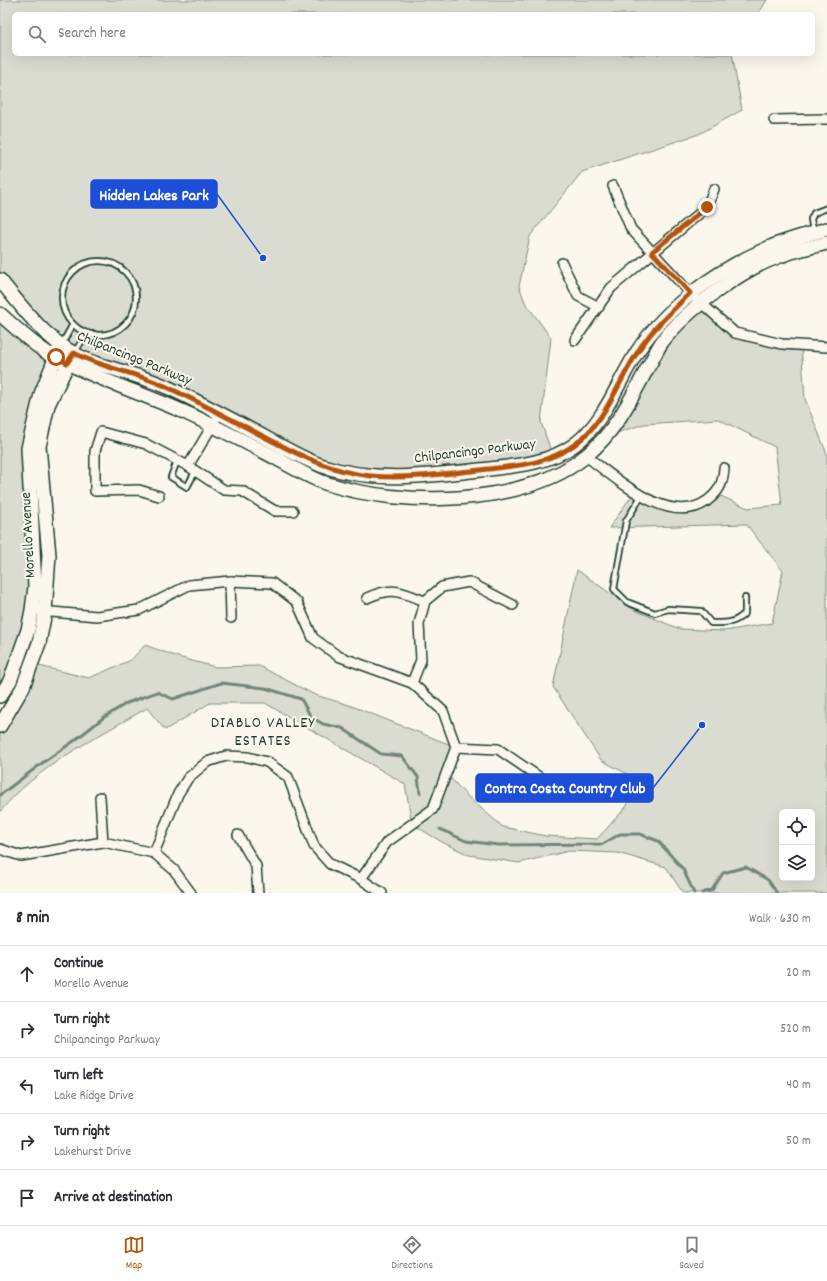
<!DOCTYPE html>
<meta charset="utf-8">
<style>
:root{--surface:#fff;--page:#f2f2f3;--text:#2b2b33;--muted:#7c7c81;--line:#e1e1e2;--accent:#b45309}
body{margin:0;font-family:Dekko,sans-serif;background:var(--page);color:var(--text)}
.controls{position:absolute;right:12px;bottom:12px;display:grid;overflow:hidden;border-radius:6px;box-shadow:0 4px 16px #0002}
.controls button{width:36px;height:36px;display:grid;place-items:center;padding:0;border:0;border-bottom:1px solid var(--line);background:var(--surface);color:var(--text);font:20px sans-serif}
.stop{position:absolute;width:12px;height:12px;margin:-9px;border:3px solid #b45309;border-radius:50%;background:#fff}
.stop.end{background:#b45309;border-color:#fff;box-shadow:0 1px 4px #0008}
.list{margin:0;padding:0;list-style:none}
h2{display:flex;justify-content:space-between;align-items:center;height:52px;margin:0;padding:0 16px;font-size:17px}
h2 small{font-size:13px;font-weight:400;color:var(--muted)}
.list li{display:grid;grid-template-columns:26px 1fr auto;gap:12px;align-items:center;box-sizing:border-box;height:56px;padding:0 16px;border-top:1px solid var(--line)}
.list b{display:block;font-size:15px;white-space:nowrap}
.list p{margin:0;font-size:13px;white-space:nowrap;color:var(--muted)}
.list em{font-size:13px;font-style:normal;color:var(--muted)}
.icon{flex:none;width:22px;height:22px;fill:none;stroke:currentColor;stroke-width:2;stroke-linecap:round;stroke-linejoin:round}
.map{position:relative;flex:none;width:827px;height:893px;overflow:hidden}
.search{position:absolute;background:var(--surface);box-shadow:0 4px 16px #0002;left:12px;right:12px;top:12px;height:44px;display:flex;align-items:center;gap:10px;box-sizing:border-box;padding:0 14px;border-radius:6px;color:var(--muted);font-size:15px}
.sheet{height:332px;background:var(--surface)}
nav{display:flex;justify-content:space-around;align-items:center;box-sizing:border-box;height:56px;border-top:1px solid var(--line);background:var(--surface);font-size:11px;color:var(--muted)}
nav a{display:grid;justify-items:center;gap:2px}
nav .on{color:var(--accent)}
.map>svg:first-child{display:block}
</style>
<div class="map">
<svg width="827" height="893" viewBox="0 0 827 893">
<rect width="100%" height="100%" fill="#fbf7ec"/>
<filter id="ink" filterUnits="userSpaceOnUse"><feTurbulence type="fractalNoise" baseFrequency=".025" numOctaves="2"/><feDisplacementMap in="SourceGraphic" scale="8" xChannelSelector="R" yChannelSelector="G"/><feConvolveMatrix kernelMatrix="1 2 1 2 8 2 1 2 1" color-interpolation-filters="sRGB"/></filter>
<g filter="url(#ink)">
<!-- green -->
<g fill="#dbdcd1" stroke="#7d8c82" fill-rule="evenodd">
<path d="M 0,0 L 767,0 L 758,14 L 14,14 L 14,54 L 732,54 L 742,110 L 699,134 L 582,172 L 530,236 L 519,286 L 525,302 L 551,338 L 541,422 L 553,457 L 448,474 L 324,466 L 225,416 L 74,353 L 0,280 Z"/>
<path d="M 701,303 L 735,333 L 801,345 L 805,399 L 827,454 L 827,893 L 683,893 L 666,867 L 618,853 L 569,851 L 519,863 L 469,855 L 442,842 L 412,824 L 405,784 L 265,703 L 210,703 L 165,730 L 147,708 C 99,736 34,768 0,812 L 0,726 L 31,664 L 89,678 L 131,660 L 145,645 L 178,657 L 215,667 L 259,666 L 315,695 L 349,705 L 456,747 L 446,773 L 468,797 L 503,827 L 546,836 L 597,839 L 627,806 L 633,777 L 601,760 L 553,687 L 577,570 L 634,610 L 680,629 L 724,631 L 772,623 L 783,571 L 746,524 L 609,528 L 635,491 L 682,508 L 716,494 L 748,508 L 782,505 L 775,447 L 718,419 L 644,424 L 607,436 L 662,342 ZM 782,812 L 812,812 L 812,878 L 782,878 Z"/>
<path d="M 0,314 L 49,354 L 28,448 L 32,610 L 0,696 Z"/>
</g>
<g fill="none" stroke-linecap="round" stroke-linejoin="round">
<!-- stream -->
<g stroke="#74847b" stroke-width="3">
<path d="M 0,795 L 45,761 L 74,741 L 103,718 L 127,703 L 157,692 L 173,699 L 221,683 L 265,688 L 301,699 L 311,717 L 323,724 L 342,728 L 381,754 L 402,756 L 418,777 L 420,793"/>
<path d="M 440,829 L 466,841 L 498,845 L 603,844 L 620,834 L 640,834 L 658,841 L 683,869 L 694,893"/>
<path d="M 702,893 L 712,890 L 723,873 L 746,867 L 768,880 L 777,893"/>
</g>
<defs>
<g id="lane">
<path d="M 813,232 L 811,219 L 814,213 L 827,208"/>
<circle cx="99" cy="298" r="37"/>
<path d="M 62,344 L 73,324"/>
<path d="M 75,352 L 83,339 L 94,334"/>
<path d="M 177,461 L 171,477 L 187,487 L 195,472"/>
<path d="M 642,495 L 626,521 L 614,589 L 627,602 L 655,613 L 668,609 L 701,611 L 711,623 C 725,623 735,624 745,613 L 745,598"/>
</g>
<g id="street">
<path d="M 774,120 L 827,119"/>
<path d="M 613,186 L 631,229 L 690,293 L 735,333 L 782,344 L 827,347"/>
<path d="M 562,263 L 578,296 L 599,307"/>
<path d="M 575,340 L 611,288 L 707,207 L 714,189"/>
<path d="M 586,456 C 616,478 669,528 707,501 C 720,491 723,483 724,468"/>
<path d="M 188,466 L 215,421"/>
<path d="M 159,496 L 139,490 L 95,491 L 95,451 L 101,432 L 146,444 L 188,466 L 224,490 L 242,491 L 275,511 L 293,511"/>
<path d="M 230,581 L 231,618"/>
<path d="M 367,598 C 393,586 400,592 425,601"/>
<path d="M 40,611 L 97,616 L 139,610 L 189,585 L 230,581 L 272,583 L 297,602 L 313,638 L 338,656 L 412,683 L 443,711 L 456,747 L 433,809 L 387,842 L 361,879"/>
<path d="M 412,683 L 421,660 L 419,624 L 425,601 L 442,587 L 469,582 L 513,605"/>
<path d="M 456,747 L 498,749 L 539,777"/>
<path d="M 100,797 L 103,842"/>
<path d="M 238,835 L 256,866 L 258,893"/>
<path d="M 0,849 L 21,856 L 103,842 L 154,853 L 174,870 L 191,893"/>
<path d="M 154,853 L 178,794 L 188,778 L 207,762 L 226,756 L 248,757 L 267,762 L 288,777 L 314,846 L 330,864 L 361,879 L 382,893"/>
</g>
<g id="secondary">
<path d="M 0,280 C 26,312 50,346 90,361 C 116,371 144,376 169,388 C 202,403 234,421 266,438 C 284,448 303,459 323,466 C 374,483 428,476 480,470 C 512,466 546,465 574,445 C 605,422 617,383 637,352 C 667,306 716,271 766,249 C 785,240 807,235 827,229"/>
<path d="M 0,314 C 16,328 31,343 49,354 C 57,359 67,363 76,367 C 111,384 148,396 184,412 C 215,426 245,442 276,458 C 292,467 310,478 328,484 C 401,507 526,507 587,455 C 615,432 631,399 648,367 C 653,359 657,349 662,342 C 686,310 742,269 780,256 C 795,250 811,247 827,243"/>
<path d="M 0,696 L 10,681 L 28,630 L 32,610 L 35,587 L 28,448 L 41,394 L 59,349"/>
<path d="M 0,726 L 23,687 L 39,643 L 45,612 L 49,555 L 39,446 L 48,405 L 71,357"/>
</g>
</defs>
<!-- lane casing -->
<use href="#lane" stroke="#1f3d34" stroke-width="8"/>
<!-- street casing -->
<use href="#street" stroke="#1f3d34" stroke-width="12"/>
<!-- secondary casing -->
<use href="#secondary" stroke="#1f3d34" stroke-width="16"/>
<!-- lane -->
<use href="#lane" stroke="#fbf7ec" stroke-width="4.5"/>
<!-- street -->
<use href="#street" stroke="#fbf7ec" stroke-width="9"/>
<!-- secondary -->
<use href="#secondary" stroke="#fbf7ec" stroke-width="13"/>
</g>
</g>
<g fill="none" stroke-linecap="round" stroke-linejoin="round" filter="url(#ink)">
<!-- route -->
<path stroke="#b45309" stroke-width="5" d="M 56,357 L 67,363 L 74,353 C 104,369 139,373 169,388 C 199,402 228,418 257,433 C 293,452 329,472 371,476 C 408,479 444,474 480,470 C 513,466 546,465 574,445 C 605,423 617,384 637,353 C 651,330 671,312 690,293 L 652,252 L 707,207"/>
</g>
<g text-anchor="middle" dominant-baseline="central" stroke-width="4" stroke-linejoin="round" paint-order="stroke">
<!-- street labels -->
<g font-size="15" fill="#1f3d34" stroke="#fbf7ec">
<text transform="translate(134 359) rotate(22)">Chilpancingo Parkway</text>
<text transform="translate(475 452) rotate(-7)">Chilpancingo Parkway</text>
<text transform="translate(29 535) rotate(-93)">Morello Avenue</text>
</g>
<!-- neighbourhood labels -->
<g font-size="16" letter-spacing="1" fill="#1f3d34" stroke="#fbf7ec">
<text x="263" y="723">DIABLO VALLEY<tspan x="263" dy="18">ESTATES</tspan></text>
</g>
</g>
<!-- callouts -->
<path fill="none" stroke="#1d4ed8" stroke-width="1.5" d="M263 258L217 194M702 725L653 788"/>
<g fill="#1d4ed8" stroke="#fbf7ec" stroke-width="1.5">
<circle cx="263" cy="258" r="4"/>
<circle cx="702" cy="725" r="4"/>
</g>
<g fill="#1d4ed8" stroke="#1d4ed8" stroke-width="1.5">
<rect x="91" y="180" width="126" height="28" rx="4"/>
<rect x="476" y="774" width="177" height="28" rx="4"/>
</g>
<g font-size="16" text-anchor="middle" font-weight="bold" fill="#fff">
<text x="154" y="200">Hidden Lakes Park</text>
<text x="565" y="793">Contra Costa Country Club</text>
</g>
</svg>
<div class="controls">
<button><svg class="icon" aria-label="locate" viewBox="0 0 24 24"><circle cx="12" cy="12" r="6"/><path d="M12 2v4M12 18v4M2 12h4M18 12h4"/></svg></button>
<button><svg class="icon" aria-label="layers" viewBox="0 0 24 24"><path d="M12 4l9 5-9 5-9-5zM3 14l9 5 9-5"/></svg></button>
</div>
<div class="stop" style="left:56px;top:357px"></div>
<div class="stop end" style="left:707px;top:207px"></div>
<div class="search"><svg class="icon" aria-label="search" viewBox="0 0 24 24"><circle cx="10" cy="10" r="6"/><path d="M15 15l6 6"/></svg>Search here</div>
</div>
<section class="sheet">
<h2>8 min<small>Walk · 630 m</small></h2>
<ul class="list">
<li><svg class="icon" aria-label="ahead" viewBox="0 0 24 24"><path d="M12 20V5M6 11l6-6 6 6"/></svg><div><b>Continue</b><p>Morello Avenue</p></div><em>20 m</em></li>
<li><svg class="icon" aria-label="right" viewBox="0 0 24 24"><path d="M7 20v-9h11M14 6l5 5-5 5"/></svg><div><b>Turn right</b><p>Chilpancingo Parkway</p></div><em>520 m</em></li>
<li><svg class="icon" aria-label="left" viewBox="0 0 24 24"><path d="M17 20v-9H6M10 6l-5 5 5 5"/></svg><div><b>Turn left</b><p>Lake Ridge Drive</p></div><em>40 m</em></li>
<li><svg class="icon" aria-label="right" viewBox="0 0 24 24"><path d="M7 20v-9h11M14 6l5 5-5 5"/></svg><div><b>Turn right</b><p>Lakehurst Drive</p></div><em>50 m</em></li>
<li><svg class="icon" aria-label="arrive" viewBox="0 0 24 24"><path d="M6 21V4h12l-3 4 3 4H6"/></svg><div><b>Arrive at destination</b></div></li>
</ul>
</section>
<nav>
<a class="on"><svg class="icon" aria-label="map" viewBox="0 0 24 24"><path d="M3 6l6-2 6 2 6-2v14l-6 2-6-2-6 2zM9 4v14M15 6v14"/></svg>Map</a>
<a><svg class="icon" aria-label="directions" viewBox="0 0 24 24"><path d="M12 3l9 9-9 9-9-9zM9 14v-3h6M13 9l2 2-2 2"/></svg>Directions</a>
<a><svg class="icon" aria-label="saved" viewBox="0 0 24 24"><path d="M7 4h10v16l-5-4-5 4z"/></svg>Saved</a>
</nav>
